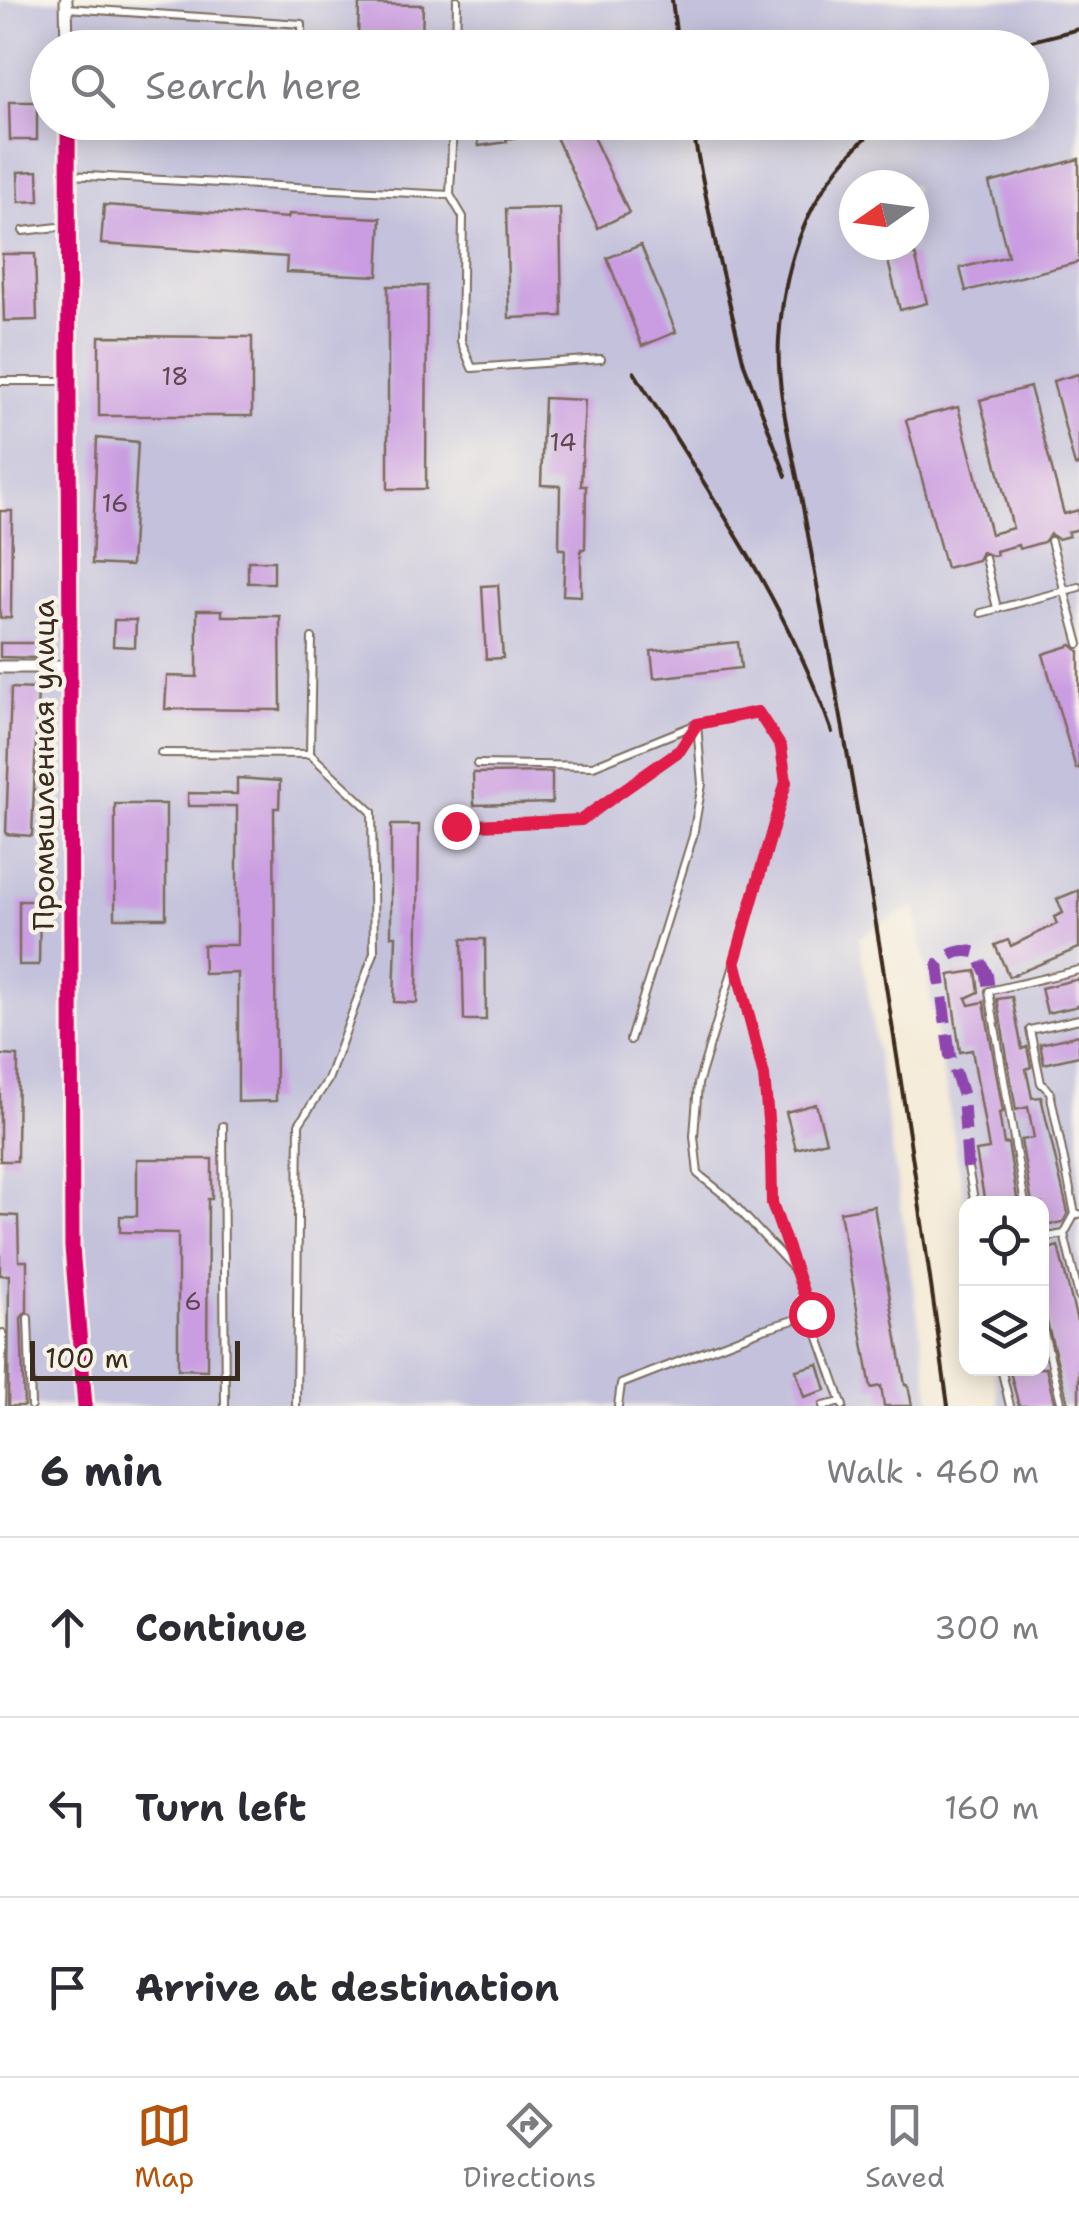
<!DOCTYPE html>
<meta charset="utf-8">
<style>
:root{--surface:#fff;--page:#f2f2f3;--text:#2b2b33;--muted:#7c7c81;--line:#e1e1e2;--accent:#b45309}
body{margin:0;font-family:"Shantell Sans",sans-serif;background:var(--page);color:var(--text)}
.controls{position:absolute;right:30px;bottom:30px;display:grid;overflow:hidden;border-radius:20px;box-shadow:0 5px 25px #0003}
.controls button{width:90px;height:90px;display:grid;place-items:center;padding:0;border:0;border-bottom:2px solid var(--line);background:var(--surface);color:var(--text);font:50px sans-serif}
.compass{position:absolute;left:839px;top:170px;width:90px;height:90px;border-radius:50%;background:var(--surface);box-shadow:0 5px 25px #0003;rotate:256deg}
.scale{position:absolute;left:30px;bottom:25px;width:210px;box-sizing:border-box;padding-left:10px;border:5px solid #3b2a1e;border-top:0;font-size:28px;line-height:35px;white-space:nowrap;color:#3b2a1e;-webkit-text-stroke:8px #f7f3e8;paint-order:stroke}
.stop{position:absolute;width:30px;height:30px;margin:-22px;border:8px solid #e11d48;border-radius:50%;background:#fff}
.stop.end{background:#e11d48;border-color:#fff;box-shadow:0 2px 10px #0008}
.list{margin:0;padding:0;list-style:none}
h2{display:flex;justify-content:space-between;align-items:center;height:130px;margin:0;padding:0 40px;font-size:42px}
h2 small{font-size:32px;font-weight:400;color:var(--muted)}
.list li{display:grid;grid-template-columns:65px 1fr auto;gap:30px;align-items:center;box-sizing:border-box;height:180px;padding:0 40px;border-top:2px solid var(--line)}
.list b{display:block;font-size:38px;white-space:nowrap}
.list em{font-size:32px;font-style:normal;color:var(--muted)}
.icon{flex:none;width:55px;height:55px;fill:none;stroke:currentColor;stroke-width:2;stroke-linecap:round;stroke-linejoin:round}
.map{position:relative;flex:none;width:1079px;height:1406px;overflow:hidden}
.search{position:absolute;background:var(--surface);box-shadow:0 5px 25px #0003;left:30px;right:30px;top:30px;height:110px;display:flex;align-items:center;gap:25px;box-sizing:border-box;padding:0 35px;border-radius:55px;color:var(--muted);font-size:38px}
.sheet{height:670px;background:var(--surface)}
nav{display:flex;justify-content:space-around;align-items:center;box-sizing:border-box;height:140px;border-top:2px solid var(--line);background:var(--surface);font-size:28px;color:var(--muted)}
nav a{display:grid;justify-items:center;gap:5px}
nav .on{color:var(--accent)}
.map>svg:first-child{display:block}
</style>
<div class="map">
<svg width="1079" height="1406" viewBox="0 0 1079 1406">
<rect width="100%" height="100%" fill="#f7f3e8"/>
<filter id="ink" filterUnits="userSpaceOnUse"><feTurbulence type="fractalNoise" baseFrequency=".01" numOctaves="2"/><feDisplacementMap in="SourceGraphic" scale="20" xChannelSelector="R" yChannelSelector="G"/><feConvolveMatrix kernelMatrix="1 2 1 2 8 2 1 2 1" color-interpolation-filters="sRGB"/></filter>
<filter id="wash" filterUnits="userSpaceOnUse"><feTurbulence type="fractalNoise" baseFrequency=".0048" numOctaves="4" result="noise"/><feDisplacementMap in="SourceGraphic" scale="40" xChannelSelector="R" yChannelSelector="G"/><feGaussianBlur stdDeviation="2.25" result="paint"/><feColorMatrix in="noise" values="0 0 0 0 0 0 0 0 0 0 0 0 0 0 0 0 0 1.4 0 .05"/><feComposite in="paint" operator="in"/></filter>
<g filter="url(#wash)">
<rect width="100%" height="100%" fill="#f4e8d3"/>
<!-- industrial -->
<path fill="#c3c1db" fill-rule="evenodd" d="M 0,0 L 1079,0 L 1079,1406 L 999,1406 L 993,1369 L 1042,1368 L 1042,1204 L 966,1204 L 966,1209 L 915,906 L 859,937 L 932,1406 L 0,1406 ZM 48,48 L 1032,48 L 1032,122 L 48,122 ZM 854,185 L 914,185 L 914,245 L 854,245 Z"/>
<g id="blocks">
<!-- building -->
<g fill="#ca9ce1">
<path d="M 359,4 L 423,5 L 422,40 L 358,39 Z"/>
<path d="M 9,102 L 37,102 L 37,140 L 10,140 Z"/>
<path d="M 475,122 L 516,122 L 519,137 L 506,139 L 507,142 L 479,146 Z"/>
<path d="M 549,122 L 586,122 L 629,213 L 598,228 Z"/>
<path d="M 1079,159 L 1079,262 L 966,291 L 960,268 L 1008,256 L 989,183 Z"/>
<path d="M 38,171 L 39,201 L 19,202 L 18,172 Z"/>
<path d="M 104,205 L 288,218 L 289,214 L 381,218 L 378,276 L 286,272 L 287,257 L 101,244 Z"/>
<path d="M 560,208 L 562,316 L 509,318 L 506,209 Z"/>
<path d="M 641,245 L 676,332 L 642,346 L 607,258 Z"/>
<path d="M 2,254 L 35,254 L 37,320 L 4,321 Z"/>
<path d="M 915,254 L 927,303 L 900,310 L 888,261 Z"/>
<path d="M 388,286 L 427,286 L 426,489 L 388,489 Z"/>
<path d="M 99,336 L 252,337 L 252,416 L 99,416 Z"/>
<path d="M 1079,374 L 1079,465 L 1075,466 L 1053,381 Z"/>
<path d="M 1030,387 L 1064,514 L 1079,510 L 1079,529 L 1068,532 L 1069,536 L 1058,539 L 1050,534 L 1044,542 L 1019,549 L 1018,545 L 996,551 L 997,555 L 992,556 L 982,552 L 978,560 L 946,568 L 906,420 L 958,407 L 991,534 L 1013,528 L 980,400 Z"/>
<path d="M 544,398 L 585,400 L 581,486 L 586,486 L 585,549 L 581,549 L 581,596 L 563,595 L 565,549 L 559,549 L 560,486 L 541,485 Z"/>
<path d="M 97,438 L 138,442 L 131,566 L 92,564 Z"/>
<path d="M 0,511 L 12,511 L 11,618 L 0,618 Z"/>
<rect x="248" y="561" width="26" height="22"/>
<path d="M 498,585 L 503,658 L 486,659 L 482,586 Z"/>
<path d="M 197,610 L 222,610 L 222,616 L 280,616 L 281,710 L 165,709 L 167,676 L 197,677 Z"/>
<path d="M 114,620 L 136,620 L 135,647 L 113,646 Z"/>
<path d="M 738,642 L 741,668 L 654,678 L 651,651 Z"/>
<path d="M 0,643 L 36,643 L 36,658 L 0,657 Z"/>
<path d="M 1072,645 L 1079,651 L 1079,768 L 1076,769 L 1043,654 Z"/>
<path d="M 11,688 L 38,689 L 32,836 L 6,834 Z"/>
<path d="M 552,772 L 552,803 L 474,805 L 473,773 Z"/>
<path d="M 237,778 L 280,781 L 279,808 L 274,808 L 276,1101 L 238,1102 L 238,973 L 204,974 L 203,945 L 237,945 L 237,806 L 188,806 L 188,793 L 237,794 Z"/>
<rect x="115" y="804" width="51" height="114"/>
<path d="M 391,825 L 419,825 L 417,1003 L 394,1002 L 396,936 L 391,936 Z"/>
<path d="M 1079,890 L 1079,948 L 1009,977 L 995,945 L 1008,940 L 1011,946 L 1057,924 L 1054,917 L 1063,913 L 1057,899 Z"/>
<path d="M 19,901 L 40,901 L 39,965 L 19,965 Z"/>
<path d="M 462,939 L 485,939 L 486,1020 L 464,1020 Z"/>
<path d="M 976,971 L 979,992 L 966,998 L 969,1005 L 984,1002 L 1003,1112 L 999,1113 L 1004,1144 L 1008,1143 L 1018,1204 L 985,1204 L 976,1151 L 989,1149 L 972,1050 L 960,1052 L 949,975 Z"/>
<path d="M 1079,979 L 1079,1006 L 1047,1013 L 1041,988 Z"/>
<path d="M 1012,997 L 1022,1049 L 1027,1047 L 1031,1067 L 1026,1069 L 1032,1098 L 1041,1097 L 1068,1213 L 1063,1222 L 1042,1226 L 1042,1204 L 1032,1204 L 1021,1140 L 1034,1138 L 1028,1107 L 1016,1110 L 997,999 Z"/>
<path d="M 1079,1035 L 1079,1056 L 1044,1064 L 1040,1044 Z"/>
<path d="M 0,1055 L 18,1056 L 17,1161 L 0,1161 Z"/>
<path d="M 816,1104 L 826,1141 L 796,1149 L 786,1112 Z"/>
<path d="M 137,1159 L 212,1159 L 212,1199 L 208,1199 L 207,1370 L 178,1369 L 178,1233 L 120,1232 L 120,1216 L 137,1216 Z"/>
<path d="M 874,1206 L 905,1385 L 908,1385 L 912,1406 L 884,1406 L 881,1386 L 871,1388 L 840,1212 Z"/>
<path d="M 0,1215 L 18,1216 L 19,1261 L 27,1261 L 27,1311 L 21,1318 L 24,1406 L 8,1406 L 9,1275 L 0,1275 Z"/>
<path d="M 1058,1246 L 1079,1329 L 1079,1406 L 1069,1406 L 1042,1303 L 1042,1251 Z"/>
<path d="M 818,1364 L 826,1390 L 804,1397 L 796,1370 Z"/>
<path d="M 1009,1368 L 1046,1368 L 1055,1406 L 1019,1406 Z"/>
</g>
</g>
</g>
<g filter="url(#ink)">
<use href="#blocks" fill-opacity="0" stroke="#7c6c5d" stroke-width="2.5"/>
<g fill="none" stroke-linecap="round" stroke-linejoin="round">
<defs>
<g id="service">
<path d="M 67,8 L 302,24 L 302,48"/>
<path d="M 456,48 L 457,0"/>
<path d="M 69,175 L 450,195 L 453,122"/>
<path d="M 450,195 L 463,217 L 461,341 L 472,368 L 601,359"/>
<path d="M 23,231 L 67,226"/>
<path d="M 0,381 L 69,381"/>
<path d="M 1051,541 L 1079,644"/>
<path d="M 985,558 L 997,608"/>
<path d="M 981,613 L 1079,587"/>
<path d="M 161,753 L 310,754 L 372,812 L 374,953 L 328,1080 L 299,1124 L 296,1406"/>
<path d="M 310,754 L 312,638"/>
<path d="M 477,764 L 593,766 L 697,724 L 758,712 L 781,747 L 786,782 L 735,961 L 764,1076 L 771,1152 L 772,1203 L 843,1406"/>
<path d="M 456,826 L 581,820 L 680,751 L 696,725"/>
<path d="M 735,962 L 698,1084 L 694,1136 L 698,1174 L 727,1197 L 794,1269"/>
<path d="M 630,1040 L 693,836 L 702,784 L 697,724"/>
<path d="M 223,1126 L 225,1406"/>
<path d="M 968,1168 L 975,1204"/>
<path d="M 1025,1204 L 989,991 L 1079,970"/>
<path d="M 1075,1214 L 1050,1092 L 1041,1083 L 1030,1030 L 1079,1019"/>
<path d="M 1064,1234 L 1079,1296"/>
<path d="M 1042,1238 L 1064,1234 L 1075,1214 L 1079,1214"/>
<path d="M 28,1318 L 31,1406"/>
<path d="M 1042,1324 L 1062,1406"/>
<path d="M 1001,1368 L 1010,1406"/>
<path d="M 1,1406 L 3,1333"/>
<path d="M 618,1406 L 621,1384 L 763,1329 L 811,1315"/>
<path d="M 823,1406 L 842,1402"/>
</g>
<g id="minor">
<path d="M 66,0 L 67,48"/>
<path d="M 68,122 L 72,1247 L 85,1406"/>
<path d="M 0,667 L 70,667"/>
</g>
</defs>
<!-- service casing -->
<use href="#service" stroke="#7c6c5d" stroke-width="10"/>
<!-- minor casing -->
<use href="#minor" stroke="#7c6c5d" stroke-width="15"/>
<!-- service -->
<use href="#service" stroke="#fff" stroke-width="6"/>
<!-- minor -->
<use href="#minor" stroke="#fff" stroke-width="11"/>
<!-- rail -->
<g stroke="#3b2a1e" stroke-width="4">
<path d="M 672,0 L 678,48"/>
<path d="M 1004,48 L 1079,29"/>
<path d="M 691,122 L 718,256 L 744,364 L 786,476"/>
<path d="M 884,122 C 814,178 785,251 779,339 C 776,391 791,446 801,496 C 814,568 827,640 840,712 C 881,942 916,1174 948,1406"/>
<path d="M 634,372 C 707,489 786,601 832,732"/>
</g>
<!-- quiet -->
<path stroke="#8e44ad" stroke-width="12" stroke-dasharray="25 12" stroke-linecap="butt" d="M 968,1168 L 963,1096 L 950,1056 L 938,965 C 949,953 961,948 977,953 L 987,975 L 989,991"/>
<defs>
<path id="cycleway" d="M 68,122 L 72,1247 L 85,1406"/>
</defs>
<!-- cycleway casing -->
<use href="#cycleway" stroke="#f7f3e8" stroke-width="21"/>
<!-- cycleway -->
<use href="#cycleway" stroke="#d6006c" stroke-width="15"/>
</g>
</g>
<g fill="none" stroke-linecap="round" stroke-linejoin="round" filter="url(#ink)">
<!-- route -->
<path stroke="#e11d48" stroke-width="12" d="M 456,826 L 581,820 L 680,750 L 697,724 L 758,712 L 781,747 L 786,782 L 735,961 L 764,1076 L 771,1152 L 772,1203 L 811,1314"/>
</g>
<g text-anchor="middle" dominant-baseline="central" stroke-width="9" stroke-linejoin="round" paint-order="stroke">
<!-- number labels -->
<g font-size="25" fill="#5f464f">
<text x="175" y="376">18</text>
<text x="563" y="442">14</text>
<text x="115" y="503">16</text>
<text x="193" y="1301">6</text>
</g>
<!-- street labels -->
<g font-size="30" fill="#3b2a1e" stroke="#f7f3e8">
<text transform="translate(43 765) rotate(-90)">Промышленная улица</text>
</g>
</g>
</svg>
<div class="controls">
<button><svg class="icon" aria-label="locate" viewBox="0 0 24 24"><circle cx="12" cy="12" r="6"/><path d="M12 2v4M12 18v4M2 12h4M18 12h4"/></svg></button>
<button><svg class="icon" aria-label="layers" viewBox="0 0 24 24"><path d="M12 4l9 5-9 5-9-5zM3 14l9 5 9-5"/></svg></button>
</div>
<svg class="compass" viewBox="-18 -18 36 36"><path d="M0-13l5 13h-10z" fill="#e53935"/><path d="M0 13l5-13h-10z" fill="#7c7c81"/></svg>
<div class="scale">100 m</div>
<div class="stop" style="left:811px;top:1314px"></div>
<div class="stop end" style="left:456px;top:826px"></div>
<div class="search"><svg class="icon" aria-label="search" viewBox="0 0 24 24"><circle cx="10" cy="10" r="6"/><path d="M15 15l6 6"/></svg>Search here</div>
</div>
<section class="sheet">
<h2>6 min<small>Walk · 460 m</small></h2>
<ul class="list">
<li><svg class="icon" aria-label="ahead" viewBox="0 0 24 24"><path d="M12 20V5M6 11l6-6 6 6"/></svg><div><b>Continue</b></div><em>300 m</em></li>
<li><svg class="icon" aria-label="left" viewBox="0 0 24 24"><path d="M17 20v-9H6M10 6l-5 5 5 5"/></svg><div><b>Turn left</b></div><em>160 m</em></li>
<li><svg class="icon" aria-label="arrive" viewBox="0 0 24 24"><path d="M6 21V4h12l-3 4 3 4H6"/></svg><div><b>Arrive at destination</b></div></li>
</ul>
</section>
<nav>
<a class="on"><svg class="icon" aria-label="map" viewBox="0 0 24 24"><path d="M3 6l6-2 6 2 6-2v14l-6 2-6-2-6 2zM9 4v14M15 6v14"/></svg>Map</a>
<a><svg class="icon" aria-label="directions" viewBox="0 0 24 24"><path d="M12 3l9 9-9 9-9-9zM9 14v-3h6M13 9l2 2-2 2"/></svg>Directions</a>
<a><svg class="icon" aria-label="saved" viewBox="0 0 24 24"><path d="M7 4h10v16l-5-4-5 4z"/></svg>Saved</a>
</nav>
